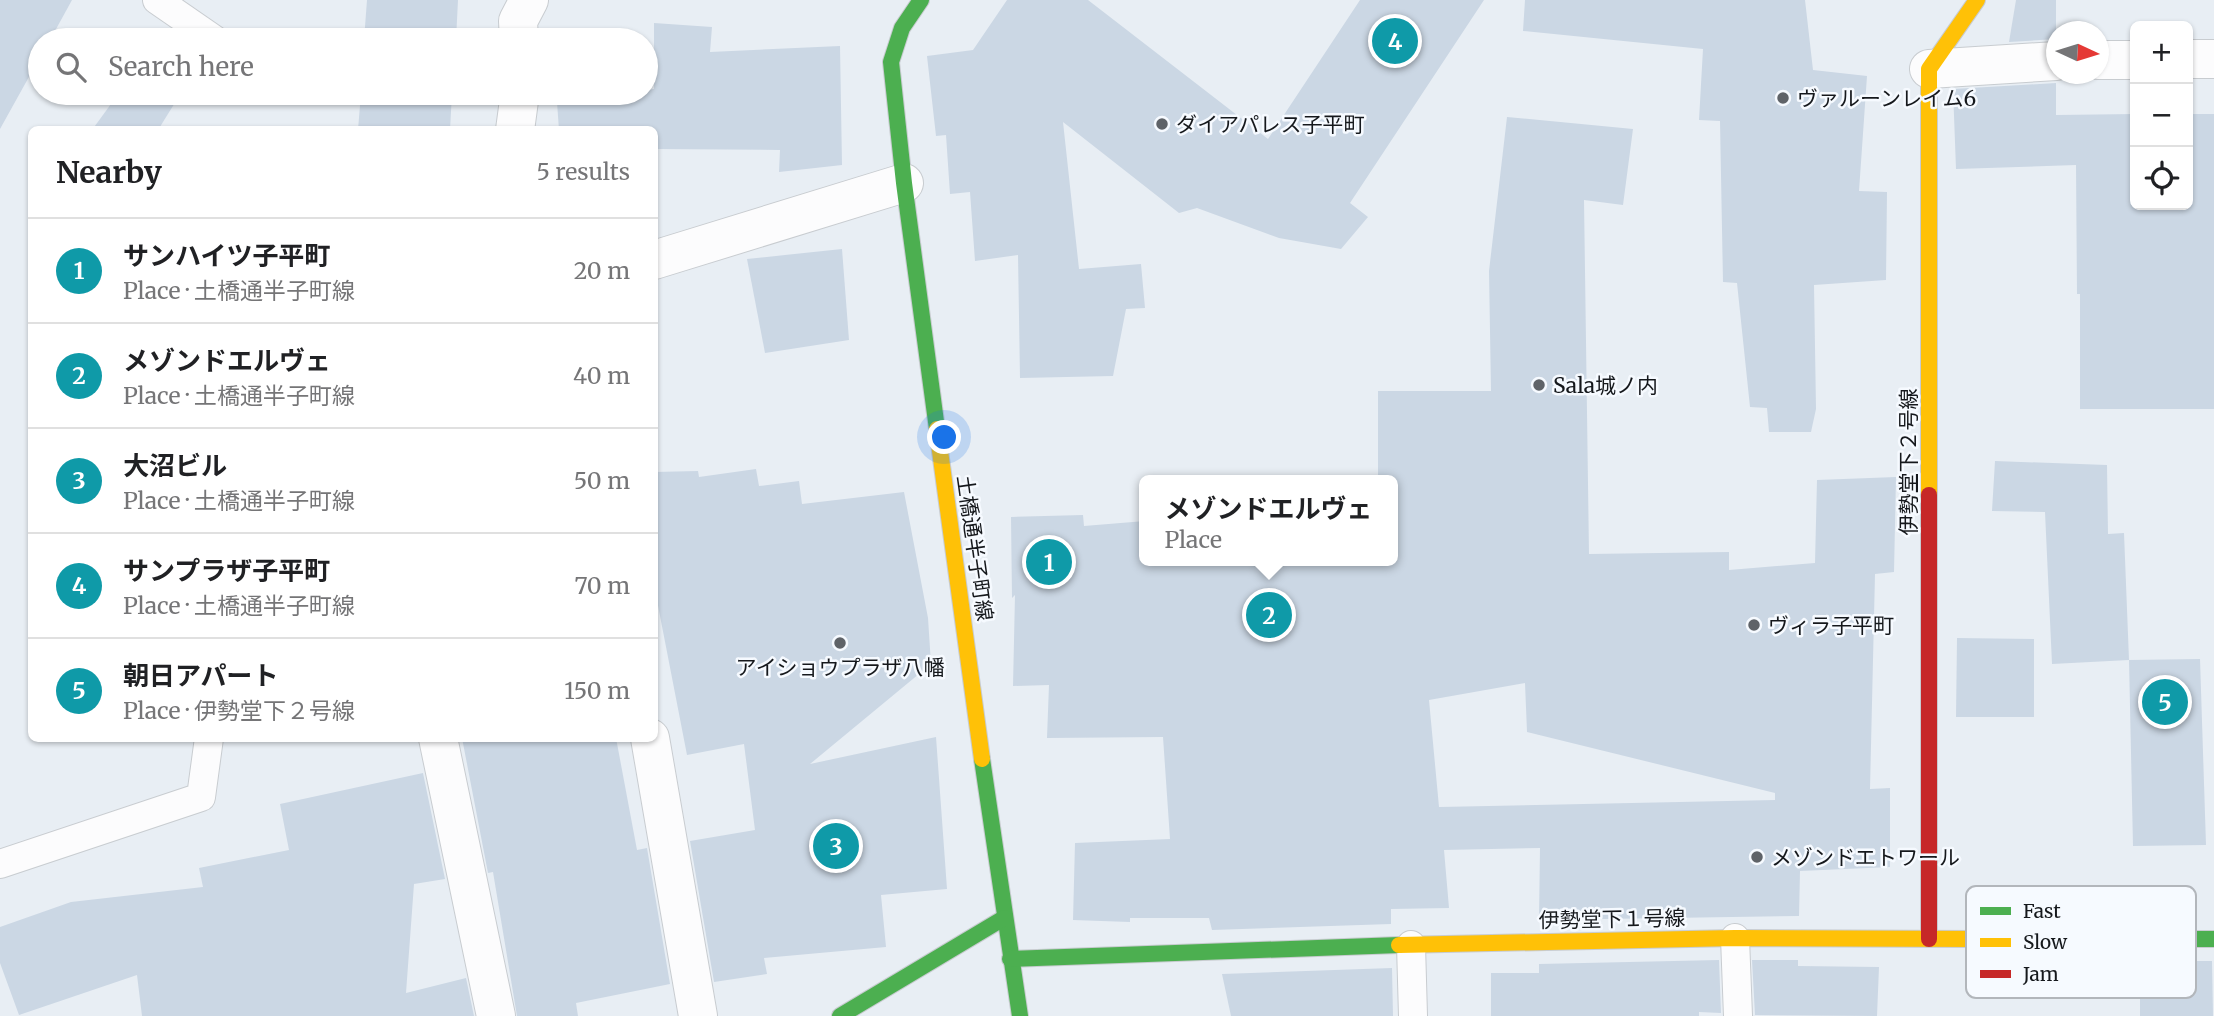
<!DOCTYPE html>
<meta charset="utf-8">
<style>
:root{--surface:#fff;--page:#f2f2f2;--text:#202124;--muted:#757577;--line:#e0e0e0;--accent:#2563eb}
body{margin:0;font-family:Merriweather,"Noto Sans JP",serif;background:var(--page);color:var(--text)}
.controls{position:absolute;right:21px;top:21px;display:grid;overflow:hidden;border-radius:10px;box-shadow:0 2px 5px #0004}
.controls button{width:63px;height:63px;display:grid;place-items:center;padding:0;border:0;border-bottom:2px solid var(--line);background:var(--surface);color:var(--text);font:35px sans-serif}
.compass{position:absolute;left:2046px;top:21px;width:63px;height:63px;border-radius:50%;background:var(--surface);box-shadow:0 2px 5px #0004;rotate:94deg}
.you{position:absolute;left:945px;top:438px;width:24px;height:24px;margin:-18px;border:5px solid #fff;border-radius:50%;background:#1a73e8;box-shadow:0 0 0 10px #1a73e833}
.badge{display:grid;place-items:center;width:46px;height:46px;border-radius:50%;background:var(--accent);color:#fff;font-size:23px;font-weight:700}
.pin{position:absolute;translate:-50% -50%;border:4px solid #fff;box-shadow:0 2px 7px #0006}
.popup{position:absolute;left:1139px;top:475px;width:259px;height:91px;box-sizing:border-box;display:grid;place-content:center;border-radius:10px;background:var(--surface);filter:drop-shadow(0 2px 5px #0005);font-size:23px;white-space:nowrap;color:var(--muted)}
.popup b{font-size:26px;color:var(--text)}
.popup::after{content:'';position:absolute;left:50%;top:100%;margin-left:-14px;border:14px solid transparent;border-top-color:var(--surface)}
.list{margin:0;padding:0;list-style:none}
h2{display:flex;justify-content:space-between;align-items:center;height:91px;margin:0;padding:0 28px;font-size:30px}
h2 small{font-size:23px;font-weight:400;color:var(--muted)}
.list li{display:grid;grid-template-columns:46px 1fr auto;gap:21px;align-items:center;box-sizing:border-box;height:105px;padding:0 28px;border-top:2px solid var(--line)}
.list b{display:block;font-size:26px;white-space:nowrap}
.list p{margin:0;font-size:23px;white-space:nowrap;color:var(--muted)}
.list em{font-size:23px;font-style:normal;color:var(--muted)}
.icon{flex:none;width:38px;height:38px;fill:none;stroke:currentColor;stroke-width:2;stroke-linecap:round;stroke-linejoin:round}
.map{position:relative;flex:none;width:2214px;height:1016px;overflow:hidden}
.search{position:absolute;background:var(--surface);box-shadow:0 2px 5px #0004;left:28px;top:28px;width:630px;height:77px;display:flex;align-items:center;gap:18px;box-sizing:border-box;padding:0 24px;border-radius:38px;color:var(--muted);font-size:26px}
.panel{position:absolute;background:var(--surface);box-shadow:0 2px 5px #0004;left:28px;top:126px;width:630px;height:616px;border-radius:10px}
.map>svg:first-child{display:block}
</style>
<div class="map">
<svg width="2214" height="1016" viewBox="0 0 2214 1016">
<rect width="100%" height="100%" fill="#e8eef4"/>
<!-- building -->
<g fill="#cbd7e4" fill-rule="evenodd">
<path d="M 0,0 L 72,0 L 50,40 L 40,40 L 40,57 L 0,129 Z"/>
<path d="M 367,0 L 458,0 L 456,40 L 364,40 Z"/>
<path d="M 1007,0 L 1088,0 L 1268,139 L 1360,0 L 1484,0 L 1350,203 L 1368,217 L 1341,249 L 1279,238 L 1197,208 L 1179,213 L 1063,122 L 1079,269 L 1141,264 L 1145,308 L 1126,309 L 1113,376 L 1020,378 L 1018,255 L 975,261 L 970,192 L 950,194 L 946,135 L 936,136 L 927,56 L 973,50 Z"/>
<path d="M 1525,0 L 1805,0 L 1813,70 L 1867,76 L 1859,191 L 1887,192 L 1886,280 L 1814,285 L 1816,409 L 1811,432 L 1769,432 L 1767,408 L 1750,407 L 1737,283 L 1723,282 L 1720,121 L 1699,120 L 1703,49 L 1523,31 Z"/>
<path d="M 2016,0 L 2056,0 L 2056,39 L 2009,42 Z"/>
<path d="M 654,23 L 712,27 L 710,52 L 840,46 L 842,165 L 779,172 L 780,150 L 654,149 L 654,130 L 559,130 L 557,102 L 627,93 L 646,93 L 646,90 L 654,89 Z"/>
<path d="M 2056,83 L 2056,115 L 2135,114 L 2135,205 L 2188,205 L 2188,114 L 2214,114 L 2214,409 L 2080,409 L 2080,294 L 2077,294 L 2076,165 L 1956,169 L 1953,89 Z"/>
<path d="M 119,93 L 181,93 L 158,130 L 92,130 Z"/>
<path d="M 361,93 L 452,93 L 450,130 L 358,130 Z"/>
<path d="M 1507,117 L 1633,129 L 1623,205 L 1584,200 L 1589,554 L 1729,552 L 1729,570 L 1815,563 L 1817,480 L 1896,477 L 1894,572 L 1875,574 L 1870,789 L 1890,788 L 1890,867 L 1800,871 L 1799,916 L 1539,920 L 1540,848 L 1444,850 L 1449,908 L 1391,909 L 1391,924 L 1212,930 L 1209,918 L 1130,918 L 1130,922 L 1073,920 L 1075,843 L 1170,839 L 1163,737 L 1047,738 L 1049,685 L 1013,686 L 1015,595 L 1012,598 L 1011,517 L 1083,515 L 1084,526 L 1145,521 L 1145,561 L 1393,561 L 1393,480 L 1378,480 L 1378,391 L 1491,391 L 1489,271 ZM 1525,683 L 1527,732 L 1775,793 L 1775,800 L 1439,807 L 1429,700 Z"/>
<path d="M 842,249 L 849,340 L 765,353 L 747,259 Z"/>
<path d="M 1995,461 L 2107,465 L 2108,534 L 2124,533 L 2129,660 L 2052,664 L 2045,512 L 1992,511 Z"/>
<path d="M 756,469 L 759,486 L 799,481 L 802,504 L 904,492 L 928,618 L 931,664 L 810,764 L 936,737 L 947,889 L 881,895 L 886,947 L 764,958 L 767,974 L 714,982 L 690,841 L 755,830 L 744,744 L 687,755 L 654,585 L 654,472 L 698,471 L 699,477 Z"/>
<path d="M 1957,638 L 2034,639 L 2034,717 L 1956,717 Z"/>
<path d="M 2200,659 L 2206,845 L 2133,846 L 2129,660 Z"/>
<path d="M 462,738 L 616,738 L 637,850 L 647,848 L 670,984 L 576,1003 L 578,1016 L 517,1016 L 493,872 L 488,873 Z"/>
<path d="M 423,773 L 445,879 L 414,884 L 406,993 L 466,978 L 474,1016 L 142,1016 L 137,975 L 19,1015 L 0,963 L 0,927 L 71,902 L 203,887 L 199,868 L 289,850 L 280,804 Z"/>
<path d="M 1719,960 L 1721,1013 L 1699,1012 L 1699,1016 L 1491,1016 L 1491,973 L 1539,973 L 1539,964 Z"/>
<path d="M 1752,960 L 1798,960 L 1798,966 L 1879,967 L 1877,1016 L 1755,1015 Z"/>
<path d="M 2140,961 L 2212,961 L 2213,1016 L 2140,1016 Z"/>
<path d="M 1392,968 L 1393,1016 L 1231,1016 L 1222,974 Z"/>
</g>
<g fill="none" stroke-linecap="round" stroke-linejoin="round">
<defs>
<g id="lane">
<path d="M 157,0 L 215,40"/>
<path d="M 0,864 L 201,797 L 209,738"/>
<path d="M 1735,938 L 1738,1016"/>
<path d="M 1411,945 L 1413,1016"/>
</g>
<g id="street">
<path d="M 519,40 L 518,21 L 529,0"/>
<path d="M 2188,59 L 2214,59"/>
<path d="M 2098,60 L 2135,60"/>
<path d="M 1929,69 L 2056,61"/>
<path d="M 515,130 L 520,93"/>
<path d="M 654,260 L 904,183"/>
<path d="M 438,738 L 496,1016"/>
<path d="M 650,738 L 698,1016"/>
</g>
<g id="fast">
<path d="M 921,0 L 902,28 L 891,62 L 904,183 L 937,429"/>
<path d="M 982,759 L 1020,1016"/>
<path d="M 1978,939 L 2214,939"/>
<path d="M 1010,959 L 1399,945"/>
<path d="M 840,1016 L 1004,918"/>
</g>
<g id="slow">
<path d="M 937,429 L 982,759"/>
<path d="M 1929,495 L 1929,69 L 1977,0"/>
<path d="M 1399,945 L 1735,938 L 1978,939"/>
</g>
<path id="jam" d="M 1929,495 L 1929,939"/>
</defs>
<!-- lane casing -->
<use href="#lane" stroke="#c8ccd0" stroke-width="30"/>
<!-- street casing -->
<use href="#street" stroke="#c8ccd0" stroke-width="40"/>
<!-- fast casing -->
<use href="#fast" stroke="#c8ccd0" stroke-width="18"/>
<!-- slow casing -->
<use href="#slow" stroke="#c8ccd0" stroke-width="18"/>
<!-- jam casing -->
<use href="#jam" stroke="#c8ccd0" stroke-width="18"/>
<!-- lane -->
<use href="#lane" stroke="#fcfcfd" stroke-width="28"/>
<!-- street -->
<use href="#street" stroke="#fcfcfd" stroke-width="38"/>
<!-- fast -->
<use href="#fast" stroke="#4caf50" stroke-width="16"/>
<!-- slow -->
<use href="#slow" stroke="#ffc107" stroke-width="16"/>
<!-- jam -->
<use href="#jam" stroke="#c62828" stroke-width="16"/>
</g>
<!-- markers -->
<g fill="#5f6368" stroke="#f6faff" stroke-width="2.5">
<circle cx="1783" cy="98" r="7"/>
<circle cx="1162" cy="124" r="7"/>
<circle cx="1539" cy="385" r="7"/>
<circle cx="1754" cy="625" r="7"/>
<circle cx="840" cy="643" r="7"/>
<circle cx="1757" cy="857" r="7"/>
</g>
<g text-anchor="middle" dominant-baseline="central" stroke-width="5" stroke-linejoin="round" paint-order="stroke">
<!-- poi labels -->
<g font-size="21" fill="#15181c" stroke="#f6faff" text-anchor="start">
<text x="1797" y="98">ヴァルーンレイム6</text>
<text x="1176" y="124">ダイアパレス子平町</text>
<text x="1553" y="385">Sala城ノ内</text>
<text x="1768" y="625">ヴィラ子平町</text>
<text x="840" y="667" text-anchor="middle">アイショウプラザ八幡</text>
<text x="1771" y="857">メゾンドエトワール</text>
</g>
<!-- street labels -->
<g font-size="21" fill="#15181c" stroke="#f6faff">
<text transform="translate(1908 462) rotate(-90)">伊勢堂下２号線</text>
<text transform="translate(975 548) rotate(82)">土橋通半子町線</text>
<text transform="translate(1612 919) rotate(-1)">伊勢堂下１号線</text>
</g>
</g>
<!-- legend -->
<rect x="1966" y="886" width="230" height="112" rx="10" fill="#f6faff" stroke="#b2b6bb" stroke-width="2"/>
<rect x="1980" y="907" width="31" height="8" fill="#4caf50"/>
<rect x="1980" y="938" width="31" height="9" fill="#ffc107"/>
<rect x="1980" y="970" width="31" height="8" fill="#c62828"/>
<g font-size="19" fill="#15181c">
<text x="2023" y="918">Fast</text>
<text x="2023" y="949">Slow</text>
<text x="2023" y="981">Jam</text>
</g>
</svg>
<div class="controls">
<button>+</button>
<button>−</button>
<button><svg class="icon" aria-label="locate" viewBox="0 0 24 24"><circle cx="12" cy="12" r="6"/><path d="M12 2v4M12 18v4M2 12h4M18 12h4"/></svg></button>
</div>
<svg class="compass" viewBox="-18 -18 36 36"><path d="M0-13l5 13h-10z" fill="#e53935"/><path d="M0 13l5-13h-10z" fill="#757577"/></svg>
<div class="you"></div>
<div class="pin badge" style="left:1049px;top:562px;background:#0f9aa8">1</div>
<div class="pin badge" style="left:1269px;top:615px;background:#0f9aa8">2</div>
<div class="popup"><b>メゾンドエルヴェ</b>Place</div>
<div class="pin badge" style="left:836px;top:846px;background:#0f9aa8">3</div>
<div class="pin badge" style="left:1395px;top:41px;background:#0f9aa8">4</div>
<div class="pin badge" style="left:2165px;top:702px;background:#0f9aa8">5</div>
<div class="search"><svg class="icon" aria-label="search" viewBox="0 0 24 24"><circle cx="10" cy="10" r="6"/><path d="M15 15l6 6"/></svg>Search here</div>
<section class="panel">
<h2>Nearby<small>5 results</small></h2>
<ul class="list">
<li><span class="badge" style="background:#0f9aa8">1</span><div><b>サンハイツ子平町</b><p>Place · 土橋通半子町線</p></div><em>20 m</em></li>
<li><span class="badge" style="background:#0f9aa8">2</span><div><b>メゾンドエルヴェ</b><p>Place · 土橋通半子町線</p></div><em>40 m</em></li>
<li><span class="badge" style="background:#0f9aa8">3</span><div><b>大沼ビル</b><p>Place · 土橋通半子町線</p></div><em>50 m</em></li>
<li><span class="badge" style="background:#0f9aa8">4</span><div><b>サンプラザ子平町</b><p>Place · 土橋通半子町線</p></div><em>70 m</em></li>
<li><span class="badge" style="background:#0f9aa8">5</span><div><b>朝日アパート</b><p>Place · 伊勢堂下２号線</p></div><em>150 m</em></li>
</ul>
</section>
</div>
